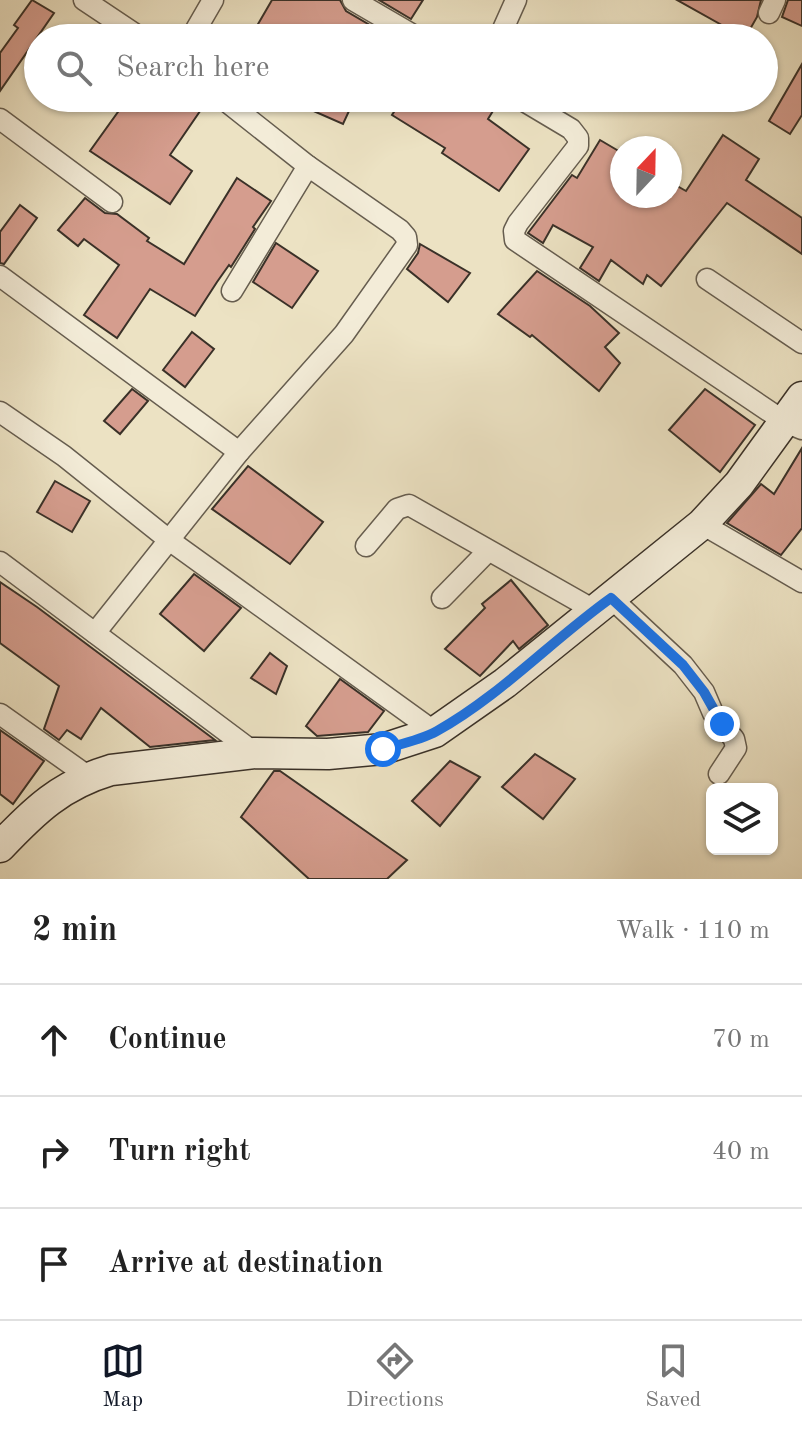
<!DOCTYPE html>
<meta charset="utf-8">
<style>
:root{--surface:#fff;--page:#f6f6f6;--text:#222;--muted:#767676;--line:#e0e0e0;--accent:#111827}
body{margin:0;font-family:"Old Standard TT",serif;background:var(--page);color:var(--text)}
.controls{position:absolute;right:24px;bottom:24px;display:grid;overflow:hidden;border-radius:12px;box-shadow:0 2px 6px #0004}
.controls button{width:72px;height:72px;display:grid;place-items:center;padding:0;border:0;border-bottom:2px solid var(--line);background:var(--surface);color:var(--text);font:40px sans-serif}
.compass{position:absolute;left:610px;top:136px;width:72px;height:72px;border-radius:50%;background:var(--surface);box-shadow:0 2px 6px #0004;rotate:22deg}
.stop{position:absolute;width:24px;height:24px;margin:-18px;border:6px solid #1a73e8;border-radius:50%;background:#fff}
.stop.end{background:#1a73e8;border-color:#fff;box-shadow:0 2px 8px #0008}
.list{margin:0;padding:0;list-style:none}
h2{display:flex;justify-content:space-between;align-items:center;height:104px;margin:0;padding:0 32px;font-size:34px}
h2 small{font-size:26px;font-weight:400;color:var(--muted)}
.list li{display:grid;grid-template-columns:52px 1fr auto;gap:24px;align-items:center;box-sizing:border-box;height:112px;padding:0 32px;border-top:2px solid var(--line)}
.list b{display:block;font-size:30px;white-space:nowrap}
.list em{font-size:26px;font-style:normal;color:var(--muted)}
.icon{flex:none;width:44px;height:44px;fill:none;stroke:currentColor;stroke-width:2;stroke-linecap:round;stroke-linejoin:round}
.map{position:relative;flex:none;width:802px;height:879px;overflow:hidden}
.search{position:absolute;background:var(--surface);box-shadow:0 2px 6px #0004;left:24px;right:24px;top:24px;height:88px;display:flex;align-items:center;gap:20px;box-sizing:border-box;padding:0 28px;border-radius:44px;color:var(--muted);font-size:30px}
.sheet{height:440px;background:var(--surface)}
nav{display:flex;justify-content:space-around;align-items:center;box-sizing:border-box;height:112px;border-top:2px solid var(--line);background:var(--surface);font-size:22px;color:var(--muted)}
nav a{display:grid;justify-items:center;gap:4px}
nav .on{color:var(--accent)}
.map>svg:first-child{display:block}
</style>
<div class="map">
<svg width="802" height="879" viewBox="0 0 802 879">
<rect width="100%" height="100%" fill="#ece2c3"/>
<filter id="stains"><feTurbulence type="fractalNoise" baseFrequency=".0025" numOctaves="4"/><feColorMatrix values="0 0 0 0 .2 0 0 0 0 .09 0 0 0 0 .02 0 0 0 .5 -.17"/></filter>
<radialGradient id="worn" r=".72"><stop offset=".6" stop-color="#630" stop-opacity="0"/><stop offset="1" stop-color="#630" stop-opacity=".3"/></radialGradient>
<!-- building -->
<g fill="#d59d8e" stroke="#3a3128" stroke-width="2">
<path d="M 32,0 L 54,13 L 0,91 L 0,53 L 18,28 L 14,25 Z"/>
<path d="M 272,0 L 340,0 L 346,11 L 392,38 L 250,38 Z"/>
<path d="M 379,0 L 423,0 L 411,19 Z"/>
<path d="M 677,0 L 761,0 L 757,17 L 745,38 Z"/>
<path d="M 788,0 L 802,0 L 802,26 L 782,17 Z"/>
<path d="M 802,64 L 802,115 L 790,134 L 769,121 Z"/>
<path d="M 128,98 L 209,98 L 170,155 L 192,171 L 170,204 L 90,151 Z"/>
<path d="M 284,98 L 355,98 L 343,124 Z"/>
<path d="M 403,98 L 501,98 L 488,119 L 529,149 L 499,191 L 442,153 L 445,148 L 392,115 Z"/>
<path d="M 723,135 L 759,159 L 746,180 L 802,218 L 802,254 L 727,203 L 661,286 L 647,275 L 643,284 L 611,260 L 599,281 L 580,268 L 593,247 L 553,225 L 543,243 L 528,233 L 572,175 L 577,178 L 600,140 L 622,153 L 622,196 L 670,196 L 670,182 L 686,191 Z"/>
<path d="M 237,178 L 271,201 L 253,227 L 255,229 L 231,267 L 229,265 L 217,282 L 195,316 L 150,289 L 117,338 L 84,315 L 119,265 L 84,239 L 78,246 L 58,230 L 85,198 L 105,213 L 117,214 L 149,238 L 147,241 L 184,264 Z"/>
<path d="M 20,205 L 37,218 L 4,264 L 0,263 L 0,232 Z"/>
<path d="M 276,243 L 318,271 L 292,308 L 253,282 Z"/>
<path d="M 420,244 L 470,273 L 448,302 L 407,269 L 418,253 Z"/>
<path d="M 537,271 L 590,306 L 619,333 L 605,347 L 620,363 L 599,391 L 532,335 L 530,337 L 498,314 Z"/>
<path d="M 192,332 L 214,349 L 185,387 L 163,370 Z"/>
<path d="M 132,389 L 148,401 L 120,434 L 104,421 Z"/>
<path d="M 705,389 L 755,425 L 720,472 L 669,430 Z"/>
<path d="M 802,448 L 802,528 L 781,555 L 727,523 L 761,484 L 774,494 Z"/>
<path d="M 248,466 L 323,522 L 290,564 L 212,509 Z"/>
<path d="M 55,481 L 90,501 L 72,532 L 37,512 Z"/>
<path d="M 194,574 L 241,608 L 204,651 L 160,614 Z"/>
<path d="M 511,580 L 548,625 L 519,649 L 513,641 L 480,676 L 445,649 L 485,608 L 482,604 Z"/>
<path d="M 0,582 L 37,607 L 215,740 L 150,747 L 101,708 L 81,739 L 67,730 L 59,740 L 44,729 L 59,686 L 0,643 Z"/>
<path d="M 270,653 L 287,666 L 276,694 L 251,678 Z"/>
<path d="M 340,679 L 384,711 L 368,732 L 317,736 L 306,726 Z"/>
<path d="M 0,730 L 44,761 L 13,804 L 0,794 Z"/>
<path d="M 535,754 L 575,779 L 543,819 L 502,787 Z"/>
<path d="M 450,761 L 480,777 L 440,826 L 412,801 Z"/>
<path d="M 274,771 L 280,771 L 407,860 L 387,879 L 309,879 L 241,817 Z"/>
</g>
<g fill="none" stroke-linecap="round" stroke-linejoin="round">
<defs>
<g id="street">
<path d="M 84,0 L 141,38"/>
<path d="M 353,0 L 418,38"/>
<path d="M 769,13 L 775,0"/>
<path d="M 191,38 L 213,0"/>
<path d="M 499,38 L 516,0"/>
<path d="M 519,98 L 571,129 L 578,138 L 578,146 L 518,223 L 514,231 L 515,240 L 785,422 L 802,429"/>
<path d="M 0,119 L 112,202"/>
<path d="M 0,276 L 239,452"/>
<path d="M 707,279 L 802,343"/>
<path d="M 232,291 L 308,166"/>
<path d="M 0,412 L 64,456 L 169,540 L 435,732"/>
<path d="M 702,524 L 802,582"/>
<path d="M 366,546 L 397,509 L 409,505 L 594,610"/>
<path d="M 0,562 L 255,753"/>
<path d="M 442,598 L 488,551"/>
<path d="M 611,598 L 683,665 L 704,692 L 713,713 L 734,739 L 736,748 L 719,774"/>
<path d="M 95,633 L 239,452 L 344,334 L 407,245 L 406,237 L 400,230 L 308,166 L 222,98"/>
<path d="M 0,714 L 89,777"/>
</g>
<path id="secondary" d="M 0,847 C 35,810 61,785 111,770 L 255,753 L 328,754 L 383,749 L 435,732 L 505,683 L 702,524 L 739,484 L 802,397"/>
</defs>
<!-- street casing -->
<use href="#street" stroke="#665d4f" stroke-width="23"/>
<!-- secondary casing -->
<use href="#secondary" stroke="#3a3128" stroke-width="33"/>
<!-- street -->
<use href="#street" stroke="#f3ecd8" stroke-width="20"/>
<!-- secondary -->
<use href="#secondary" stroke="#f3ecd8" stroke-width="30"/>
</g>
<g fill="none" stroke-linecap="round" stroke-linejoin="round">
<!-- route -->
<path stroke="#1a73e8" stroke-width="10" d="M 383,749 C 401,744 421,740 437,731 C 500,696 552,640 611,598 L 683,665 L 704,692 L 722,724"/>
</g>
<rect width="100%" height="100%" filter="url(#stains)"/>
<rect width="100%" height="100%" fill="url(#worn)"/>
</svg>
<div class="controls">
<button><svg class="icon" aria-label="layers" viewBox="0 0 24 24"><path d="M12 4l9 5-9 5-9-5zM3 14l9 5 9-5"/></svg></button>
</div>
<svg class="compass" viewBox="-18 -18 36 36"><path d="M0-13l5 13h-10z" fill="#e53935"/><path d="M0 13l5-13h-10z" fill="#767676"/></svg>
<div class="stop" style="left:383px;top:749px"></div>
<div class="stop end" style="left:722px;top:724px"></div>
<div class="search"><svg class="icon" aria-label="search" viewBox="0 0 24 24"><circle cx="10" cy="10" r="6"/><path d="M15 15l6 6"/></svg>Search here</div>
</div>
<section class="sheet">
<h2>2 min<small>Walk · 110 m</small></h2>
<ul class="list">
<li><svg class="icon" aria-label="ahead" viewBox="0 0 24 24"><path d="M12 20V5M6 11l6-6 6 6"/></svg><div><b>Continue</b></div><em>70 m</em></li>
<li><svg class="icon" aria-label="right" viewBox="0 0 24 24"><path d="M7 20v-9h11M14 6l5 5-5 5"/></svg><div><b>Turn right</b></div><em>40 m</em></li>
<li><svg class="icon" aria-label="arrive" viewBox="0 0 24 24"><path d="M6 21V4h12l-3 4 3 4H6"/></svg><div><b>Arrive at destination</b></div></li>
</ul>
</section>
<nav>
<a class="on"><svg class="icon" aria-label="map" viewBox="0 0 24 24"><path d="M3 6l6-2 6 2 6-2v14l-6 2-6-2-6 2zM9 4v14M15 6v14"/></svg>Map</a>
<a><svg class="icon" aria-label="directions" viewBox="0 0 24 24"><path d="M12 3l9 9-9 9-9-9zM9 14v-3h6M13 9l2 2-2 2"/></svg>Directions</a>
<a><svg class="icon" aria-label="saved" viewBox="0 0 24 24"><path d="M7 4h10v16l-5-4-5 4z"/></svg>Saved</a>
</nav>
